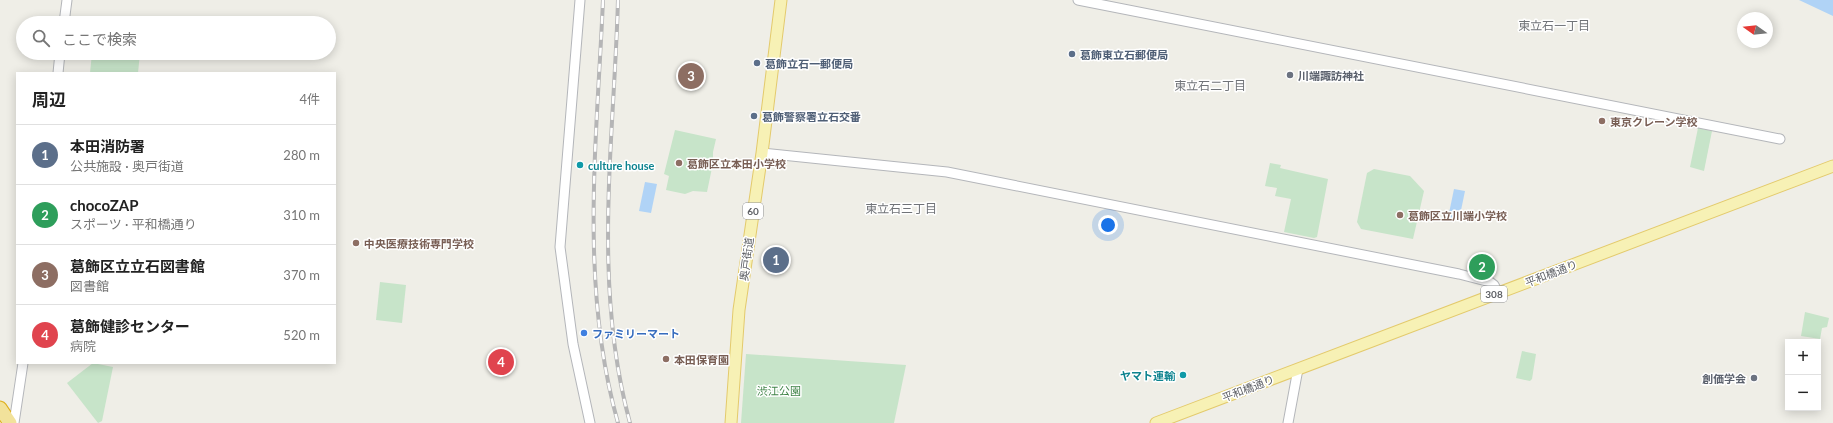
<!DOCTYPE html>
<html lang="ja">
<meta charset="utf-8">
<style>
:root{--surface:#fff;--page:#f6f6f6;--text:#222;--muted:#767676;--line:#e0e0e0;--accent:#b45309}
body{margin:0;font-family:Lato,"Noto Sans JP",sans-serif;background:var(--page);color:var(--text)}
.controls{position:absolute;right:12px;bottom:12px;display:grid;overflow:hidden;border-radius:0px;box-shadow:0 2px 10px #0003}
.controls button{width:36px;height:36px;display:grid;place-items:center;padding:0;border:0;border-bottom:1px solid var(--line);background:var(--surface);color:var(--text);font:20px sans-serif}
.compass{position:absolute;left:1737px;top:12px;width:36px;height:36px;border-radius:50%;background:var(--surface);box-shadow:0 2px 10px #0003;rotate:285deg}
.you{position:absolute;left:1108px;top:225px;width:14px;height:14px;margin:-10px;border:3px solid #fff;border-radius:50%;background:#1a73e8;box-shadow:0 0 0 6px #1a73e833}
.badge{display:grid;place-items:center;width:26px;height:26px;border-radius:50%;background:var(--accent);color:#fff;font-size:13px;font-weight:700}
.pin{position:absolute;translate:-50% -50%;border:2px solid #fff;box-shadow:0 1px 4px #0006}
.list{margin:0;padding:0;list-style:none}
h2{display:flex;justify-content:space-between;align-items:center;height:52px;margin:0;padding:0 16px;font-size:17px}
h2 small{font-size:13px;font-weight:400;color:var(--muted)}
.list li{display:grid;grid-template-columns:26px 1fr auto;gap:12px;align-items:center;box-sizing:border-box;height:60px;padding:0 16px;border-top:1px solid var(--line)}
.list b{display:block;font-size:15px;white-space:nowrap}
.list p{margin:0;font-size:13px;white-space:nowrap;color:var(--muted)}
.list em{font-size:13px;font-style:normal;color:var(--muted)}
.icon{flex:none;width:22px;height:22px;fill:none;stroke:currentColor;stroke-width:2;stroke-linecap:round;stroke-linejoin:round}
.map{position:relative;flex:none;width:1833px;height:423px;overflow:hidden}
.search{position:absolute;background:var(--surface);box-shadow:0 2px 10px #0003;left:16px;top:16px;width:320px;height:44px;display:flex;align-items:center;gap:10px;box-sizing:border-box;padding:0 14px;border-radius:22px;color:var(--muted);font-size:15px}
.panel{position:absolute;background:var(--surface);box-shadow:0 2px 10px #0003;left:16px;top:72px;width:320px;height:292px;border-radius:0px}
.map>svg:first-child{display:block}
</style>
<div class="map">
<svg width="1833" height="423" viewBox="0 0 1833 423">
<rect width="100%" height="100%" fill="#efeee7"/>
<!-- green -->
<g fill="#c7e4c9">
<path d="M 96,18 L 141,23 L 95,23 Z"/>
<path d="M 92,53 L 140,53 L 138,73 L 90,73 Z"/>
<path d="M 1698,128 L 1712,131 L 1704,171 L 1690,167 Z"/>
<path d="M 675,130 L 716,139 L 713,152 L 713,163 L 707,192 L 693,191 L 685,194 L 666,190 L 669,176 L 664,174 Z"/>
<path d="M 1270,163 L 1281,165 L 1280,168 L 1328,179 L 1317,237 L 1314,238 L 1284,232 L 1291,199 L 1275,196 L 1277,188 L 1265,186 Z"/>
<path d="M 1374,169 L 1410,176 L 1424,191 L 1413,239 L 1361,229 L 1357,222 L 1367,173 Z"/>
<path d="M 380,282 L 406,285 L 402,323 L 376,320 Z"/>
<path d="M 1805,312 L 1829,318 L 1827,327 L 1822,328 L 1820,339 L 1801,336 Z"/>
<path d="M 1522,351 L 1536,354 L 1532,379 L 1530,381 L 1516,378 Z"/>
<path d="M 746,354 L 906,365 L 894,423 L 741,423 Z"/>
<path d="M 93,363 L 113,367 L 102,421 L 98,423 L 67,383 Z"/>
</g>
<!-- water -->
<g fill="#b0d3f6">
<path d="M 1799,0 L 1833,0 L 1833,16 Z"/>
<path d="M 645,182 L 657,184 L 651,213 L 639,211 Z"/>
<path d="M 1454,189 L 1465,191 L 1459,220 L 1448,218 Z"/>
</g>
<g fill="none" stroke-linecap="round" stroke-linejoin="round">
<defs>
<g id="minor">
<path d="M 580,0 L 560,247 L 573,344 L 590,423"/>
<path d="M 1078,0 L 1780,139"/>
<path d="M 64,23 L 67,0"/>
<path d="M 58,73 L 60,53"/>
<path d="M 762,153 L 947,172 L 1459,274 L 1490,282 L 1494,285 L 1498,293"/>
<path d="M 14,423 L 23,363"/>
<path d="M 1288,423 L 1298,369"/>
</g>
<g id="major">
<path d="M 731,423 L 739,310 L 762,153 L 781,0"/>
<path d="M 1156,423 L 1833,166"/>
</g>
<path id="highway" d="M 0,408 L 10,423"/>
</defs>
<!-- minor casing -->
<use href="#minor" stroke="#b4b6ba" stroke-width="11"/>
<!-- major casing -->
<use href="#major" stroke="#e3ca6c" stroke-width="13"/>
<!-- highway casing -->
<use href="#highway" stroke="#deae18" stroke-width="15"/>
<!-- minor -->
<use href="#minor" stroke="#fff" stroke-width="9"/>
<!-- major -->
<use href="#major" stroke="#f7f1b5" stroke-width="11"/>
<!-- highway -->
<use href="#highway" stroke="#f2e29b" stroke-width="13"/>
<defs>
<g id="rail">
<path d="M 603,0 C 597,140 579,285 618,423"/>
<path d="M 618,0 C 614,141 592,284 630,423"/>
</g>
</defs>
<!-- rail casing -->
<use href="#rail" stroke="#b5b5b6" stroke-width="4"/>
<!-- rail -->
<use href="#rail" stroke="#fff" stroke-width="2.5" stroke-dasharray="8" stroke-linecap="butt"/>
</g>
<!-- markers -->
<g fill="#5c6f8a" stroke="#fff" stroke-width="1.5">
<circle cx="1072" cy="54" r="4"/>
<circle cx="757" cy="63" r="4"/>
<circle cx="754" cy="116" r="4"/>
</g>
<g fill="#6b7280" stroke="#fff" stroke-width="1.5">
<circle cx="1290" cy="75" r="4"/>
<circle cx="1754" cy="378" r="4"/>
</g>
<g fill="#8d6e63" stroke="#fff" stroke-width="1.5">
<circle cx="1602" cy="121" r="4"/>
<circle cx="679" cy="163" r="4"/>
<circle cx="1400" cy="215" r="4"/>
<circle cx="356" cy="243" r="4"/>
<circle cx="666" cy="359" r="4"/>
</g>
<g fill="#0f9aa8" stroke="#fff" stroke-width="1.5">
<circle cx="580" cy="165" r="4"/>
<circle cx="1183" cy="375" r="4"/>
</g>
<circle fill="#3f7fe0" stroke="#fff" stroke-width="1.5" cx="584" cy="333" r="4"/>
<g text-anchor="middle" dominant-baseline="central" stroke-width="3" stroke-linejoin="round" paint-order="stroke">
<!-- shield labels -->
<g fill="#fff" stroke="#8f9094" stroke-width="1">
<rect x="743" y="203" width="20" height="16" rx="3"/>
<rect x="1481" y="286" width="26" height="16" rx="3"/>
</g>
<g font-size="10" font-weight="bold" fill="#5f6166">
<text x="753" y="211">60</text>
<text x="1494" y="294">308</text>
</g>
<!-- service labels -->
<g font-size="11" font-weight="bold" fill="#4e5e75" stroke="#fff" text-anchor="start">
<text x="1080" y="54">葛飾東立石郵便局</text>
<text x="765" y="63">葛飾立石一郵便局</text>
<text x="762" y="116">葛飾警察署立石交番</text>
</g>
<!-- worship labels -->
<g font-size="11" font-weight="bold" fill="#5b616d" stroke="#fff" text-anchor="start">
<text x="1298" y="75">川端諏訪神社</text>
<text x="1746" y="378" text-anchor="end">創価学会</text>
</g>
<!-- education labels -->
<g font-size="11" font-weight="bold" fill="#785e54" stroke="#fff" text-anchor="start">
<text x="1610" y="121">東京クレーン学校</text>
<text x="687" y="163">葛飾区立本田小学校</text>
<text x="1408" y="215">葛飾区立川端小学校</text>
<text x="364" y="243">中央医療技術専門学校</text>
<text x="674" y="359">本田保育園</text>
</g>
<!-- culture labels -->
<g font-size="11" font-weight="bold" fill="#0d838f" stroke="#fff" text-anchor="start">
<text x="588" y="165">culture house</text>
<text x="1175" y="375" text-anchor="end">ヤマト運輸</text>
</g>
<!-- street labels -->
<g font-size="11" fill="#5f6166" stroke="#fff">
<text transform="translate(746 259) rotate(-82)">奥戸街道</text>
<text transform="translate(1551 273) rotate(-21)">平和橋通り</text>
<text transform="translate(1248 388) rotate(-21)">平和橋通り</text>
</g>
<!-- shop labels -->
<g font-size="11" font-weight="bold" fill="#366cbe" stroke="#fff" text-anchor="start">
<text x="592" y="333">ファミリーマート</text>
</g>
<!-- park labels -->
<g font-size="11" fill="#408448" stroke="#fff">
<text x="779" y="390">渋江公園</text>
</g>
<!-- neighbourhood labels -->
<g font-size="12" fill="#707378" stroke="#fff">
<text x="1554" y="25">東立石一丁目</text>
<text x="1210" y="85">東立石二丁目</text>
<text x="901" y="208">東立石三丁目</text>
</g>
</g>
</svg>
<div class="controls">
<button>+</button>
<button>−</button>
</div>
<svg class="compass" viewBox="-18 -18 36 36"><path d="M0-13l5 13h-10z" fill="#e53935"/><path d="M0 13l5-13h-10z" fill="#767676"/></svg>
<div class="you"></div>
<div class="pin badge" style="left:776px;top:260px;background:#5c6f8a">1</div>
<div class="pin badge" style="left:1482px;top:267px;background:#2e9e5b">2</div>
<div class="pin badge" style="left:691px;top:76px;background:#8d6e63">3</div>
<div class="pin badge" style="left:501px;top:362px;background:#e0444e">4</div>
<div class="search"><svg class="icon" aria-label="search" viewBox="0 0 24 24"><circle cx="10" cy="10" r="6"/><path d="M15 15l6 6"/></svg>ここで検索</div>
<section class="panel">
<h2>周辺<small>4件</small></h2>
<ul class="list">
<li><span class="badge" style="background:#5c6f8a">1</span><div><b>本田消防署</b><p>公共施設 · 奥戸街道</p></div><em>280 m</em></li>
<li><span class="badge" style="background:#2e9e5b">2</span><div><b>chocoZAP</b><p>スポーツ · 平和橋通り</p></div><em>310 m</em></li>
<li><span class="badge" style="background:#8d6e63">3</span><div><b>葛飾区立立石図書館</b><p>図書館</p></div><em>370 m</em></li>
<li><span class="badge" style="background:#e0444e">4</span><div><b>葛飾健診センター</b><p>病院</p></div><em>520 m</em></li>
</ul>
</section>
</div>
